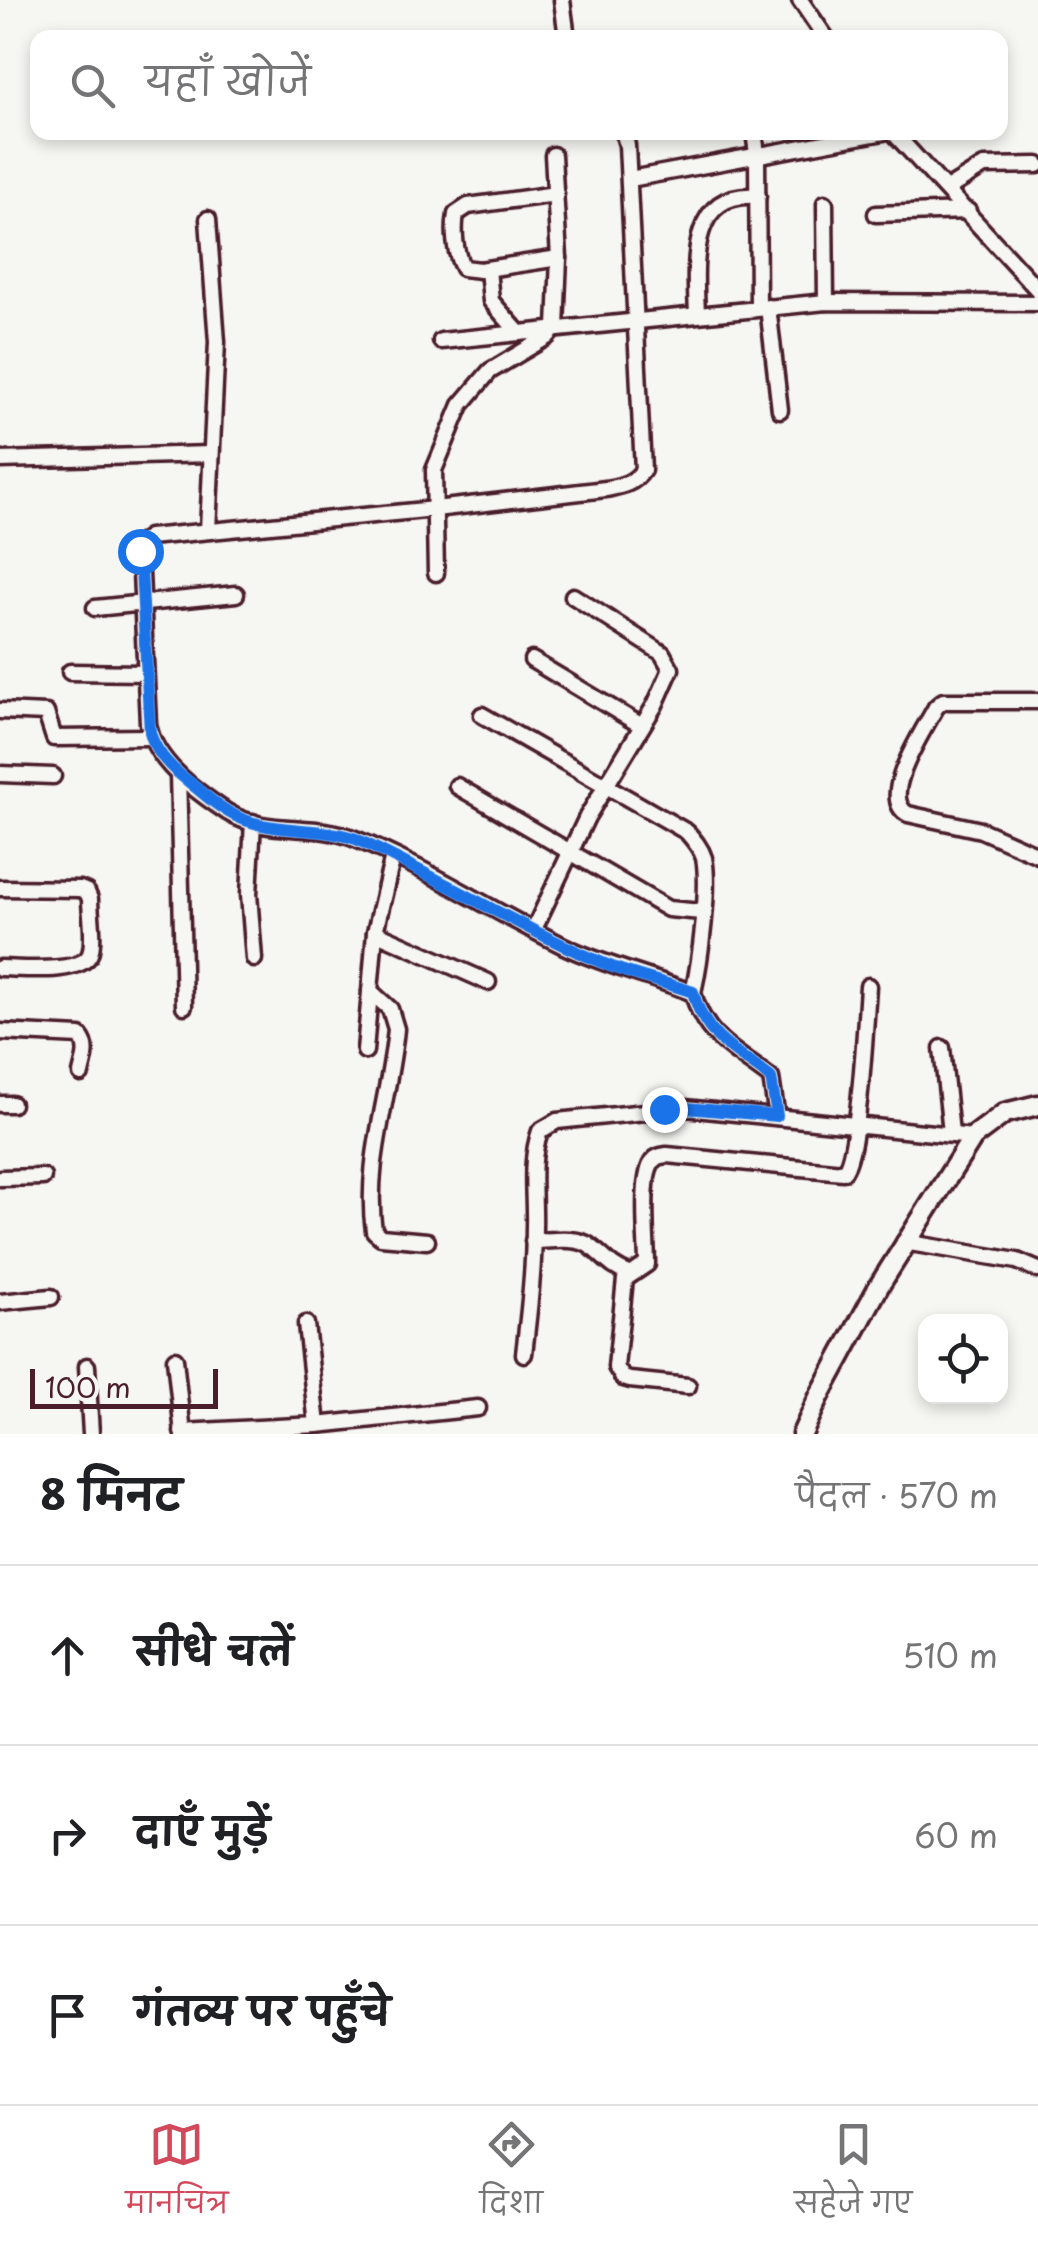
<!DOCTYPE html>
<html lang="hi">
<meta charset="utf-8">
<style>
:root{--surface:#fff;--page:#f6f6f6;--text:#202124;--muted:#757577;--line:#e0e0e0;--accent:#d1495b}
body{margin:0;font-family:"Playpen Sans","Playpen Sans Deva",sans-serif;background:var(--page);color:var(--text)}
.controls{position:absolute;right:30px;bottom:30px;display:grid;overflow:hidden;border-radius:20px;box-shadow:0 5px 15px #0003}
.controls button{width:90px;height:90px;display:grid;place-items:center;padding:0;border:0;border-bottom:2px solid var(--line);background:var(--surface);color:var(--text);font:50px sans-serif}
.scale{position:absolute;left:30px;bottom:25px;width:188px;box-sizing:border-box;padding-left:10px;border:5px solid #4a1f2b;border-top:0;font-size:28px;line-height:35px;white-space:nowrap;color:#4a1f2b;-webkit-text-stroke:8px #f6f6f2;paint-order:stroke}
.stop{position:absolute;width:30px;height:30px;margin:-22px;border:8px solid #1a73e8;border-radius:50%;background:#fff}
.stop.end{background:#1a73e8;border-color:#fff;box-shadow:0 2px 10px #0008}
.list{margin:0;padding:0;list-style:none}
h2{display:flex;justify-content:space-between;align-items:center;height:130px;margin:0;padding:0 40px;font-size:42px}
h2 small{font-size:32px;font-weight:400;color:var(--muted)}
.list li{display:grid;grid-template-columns:65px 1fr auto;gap:30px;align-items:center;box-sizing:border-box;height:180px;padding:0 40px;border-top:2px solid var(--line)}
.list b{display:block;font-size:38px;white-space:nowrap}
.list em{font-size:32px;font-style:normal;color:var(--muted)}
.icon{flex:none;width:55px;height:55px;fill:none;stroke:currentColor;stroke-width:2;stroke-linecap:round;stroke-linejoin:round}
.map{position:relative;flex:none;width:1038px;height:1434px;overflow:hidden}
.search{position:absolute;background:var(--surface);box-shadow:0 5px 15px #0003;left:30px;right:30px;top:30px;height:110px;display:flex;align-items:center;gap:25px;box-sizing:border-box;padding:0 35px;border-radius:20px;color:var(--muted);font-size:38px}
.sheet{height:670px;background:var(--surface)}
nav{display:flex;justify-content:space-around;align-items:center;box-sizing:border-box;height:140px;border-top:2px solid var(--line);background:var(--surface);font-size:28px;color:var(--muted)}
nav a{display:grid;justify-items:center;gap:5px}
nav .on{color:var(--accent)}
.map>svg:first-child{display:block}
</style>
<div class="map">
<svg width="1038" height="1434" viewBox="0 0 1038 1434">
<rect width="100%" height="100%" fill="#f6f6f2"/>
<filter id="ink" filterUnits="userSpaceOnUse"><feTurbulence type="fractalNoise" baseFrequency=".01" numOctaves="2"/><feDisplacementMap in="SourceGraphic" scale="20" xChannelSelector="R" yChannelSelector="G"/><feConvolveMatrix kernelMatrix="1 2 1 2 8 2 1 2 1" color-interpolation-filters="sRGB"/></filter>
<g filter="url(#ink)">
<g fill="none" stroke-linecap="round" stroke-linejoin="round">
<defs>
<g id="minor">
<path d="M 562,0 L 567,38"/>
<path d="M 800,0 L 826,38"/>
<path d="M 623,132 L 627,145 L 643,470 C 634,484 621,486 606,489 L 435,509 L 149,537 L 142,542 L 140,551 L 148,723 C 153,761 197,792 227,812 C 265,836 313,822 353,838 C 427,867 493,912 564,946 C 606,966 650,976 693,993"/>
<path d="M 754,132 L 757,154 L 758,307"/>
<path d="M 893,132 L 1038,290"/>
<path d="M 630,179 L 884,132"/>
<path d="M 947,189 L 984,166 L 1038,165"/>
<path d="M 556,194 L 468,206 L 456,214 C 453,231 455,254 463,268 L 480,270 L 559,258"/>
<path d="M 825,203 L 826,302"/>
<path d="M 876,214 L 968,211"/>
<path d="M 488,269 L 491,301 L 518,332"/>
<path d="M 768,307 L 780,410"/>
<path d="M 697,314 C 695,266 688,190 758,196"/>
<path d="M 441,341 L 826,302 L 1038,303"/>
<path d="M 0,460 L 210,454"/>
<path d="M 208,530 L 217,342 L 208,219"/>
<path d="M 436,573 L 434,470 L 461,405 L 490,371 L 547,337 L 556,327 L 559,258 L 553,155"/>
<path d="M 95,608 L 236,594"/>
<path d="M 532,660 L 642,726"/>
<path d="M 70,672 L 145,673"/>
<path d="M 1038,701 L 943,701 L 936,707 C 925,729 877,798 908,814 L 981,830 L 1038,855"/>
<path d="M 0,711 L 46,713 L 54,738 L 151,737"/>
<path d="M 482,715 L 687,832 C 694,840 701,848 704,858 C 710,888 700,962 693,993 C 705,1039 735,1050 771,1078 L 777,1117"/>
<path d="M 0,774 L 53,776"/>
<path d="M 178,774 L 184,1006"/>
<path d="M 457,786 L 668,909 L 702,912"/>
<path d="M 253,822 L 249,894 L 254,959"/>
<path d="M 0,888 L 80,889 L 87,892 L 90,899 C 90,915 95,939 90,954 C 82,975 19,968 0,968"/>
<path d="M 534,929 L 587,817 L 655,705 L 671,669 L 662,653 L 573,596"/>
<path d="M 375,932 L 488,982"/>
<path d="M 370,991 L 390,1009 L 396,1029 C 390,1096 364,1163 374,1231 L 381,1237 L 427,1241"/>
<path d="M 0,1032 L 80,1036 C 90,1048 84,1060 81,1074"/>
<path d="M 942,1048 L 951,1133"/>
<path d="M 365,1051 L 375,932 L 393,856"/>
<path d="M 0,1104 L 12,1104"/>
<path d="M 0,1178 L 43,1177"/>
<path d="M 533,1241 C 549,1241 577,1236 590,1246 C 606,1258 609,1266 629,1274"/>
<path d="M 904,1242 L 1017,1261 L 1038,1270"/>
<path d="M 0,1302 L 51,1297"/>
<path d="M 524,1354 C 529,1311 534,1268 534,1226 C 535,1193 529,1163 540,1131 L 557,1121 L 685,1108 L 973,1137"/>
<path d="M 175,1359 L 183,1434"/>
<path d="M 87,1366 L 91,1434"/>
<path d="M 688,1386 L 630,1380 L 623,1378 L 616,1367 L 625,1279 L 647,1264 C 647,1243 640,1176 653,1161 C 657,1156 660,1156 667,1155 L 843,1172 C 859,1158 866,1015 868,986"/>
<path d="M 317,1425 L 478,1408"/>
<path d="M 182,1432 L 317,1425 L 306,1324"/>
</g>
<path id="major" d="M 802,1434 L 819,1397 L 879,1286 L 973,1137 L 1005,1113 L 1038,1105"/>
</defs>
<!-- minor casing -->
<use href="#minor" stroke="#4a1f2b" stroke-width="21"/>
<!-- major casing -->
<use href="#major" stroke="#4a1f2b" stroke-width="25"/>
<!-- minor -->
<use href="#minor" stroke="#f6f6f2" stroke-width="14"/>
<!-- major -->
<use href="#major" stroke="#f6f6f2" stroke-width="18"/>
</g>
</g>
<g fill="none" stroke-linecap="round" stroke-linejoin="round" filter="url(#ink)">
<!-- route -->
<path stroke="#1a73e8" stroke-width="12" d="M 140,551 L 150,732 C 155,752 172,769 188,781 C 204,794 221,810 240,818 C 277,834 318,826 356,839 C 440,878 520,928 605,964 C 633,976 664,982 693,992 C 705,1039 735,1050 771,1078 L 777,1116 L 686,1108 L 664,1109"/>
</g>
</svg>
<div class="controls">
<button><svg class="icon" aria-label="locate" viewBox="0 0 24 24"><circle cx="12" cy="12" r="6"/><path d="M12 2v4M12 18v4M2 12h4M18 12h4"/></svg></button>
</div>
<div class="scale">100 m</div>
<div class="stop" style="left:140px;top:551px"></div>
<div class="stop end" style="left:664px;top:1109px"></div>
<div class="search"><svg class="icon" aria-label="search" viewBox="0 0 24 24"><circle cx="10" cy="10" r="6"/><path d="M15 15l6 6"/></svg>यहाँ खोजें</div>
</div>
<section class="sheet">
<h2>8 मिनट<small>पैदल · 570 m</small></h2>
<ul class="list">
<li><svg class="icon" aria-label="ahead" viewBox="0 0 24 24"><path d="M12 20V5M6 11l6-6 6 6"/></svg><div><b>सीधे चलें</b></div><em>510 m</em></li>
<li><svg class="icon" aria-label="right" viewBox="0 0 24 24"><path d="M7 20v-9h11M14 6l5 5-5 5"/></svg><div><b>दाएँ मुड़ें</b></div><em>60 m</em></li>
<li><svg class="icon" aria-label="arrive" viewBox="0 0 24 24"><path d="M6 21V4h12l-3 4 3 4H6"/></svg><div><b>गंतव्य पर पहुँचे</b></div></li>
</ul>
</section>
<nav>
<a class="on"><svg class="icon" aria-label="map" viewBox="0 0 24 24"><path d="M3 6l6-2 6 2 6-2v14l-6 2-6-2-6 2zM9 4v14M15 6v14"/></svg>मानचित्र</a>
<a><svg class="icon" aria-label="directions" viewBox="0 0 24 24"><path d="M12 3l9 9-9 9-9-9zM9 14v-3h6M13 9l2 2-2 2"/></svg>दिशा</a>
<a><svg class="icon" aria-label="saved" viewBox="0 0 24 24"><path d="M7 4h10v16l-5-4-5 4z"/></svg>सहेजे गए</a>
</nav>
